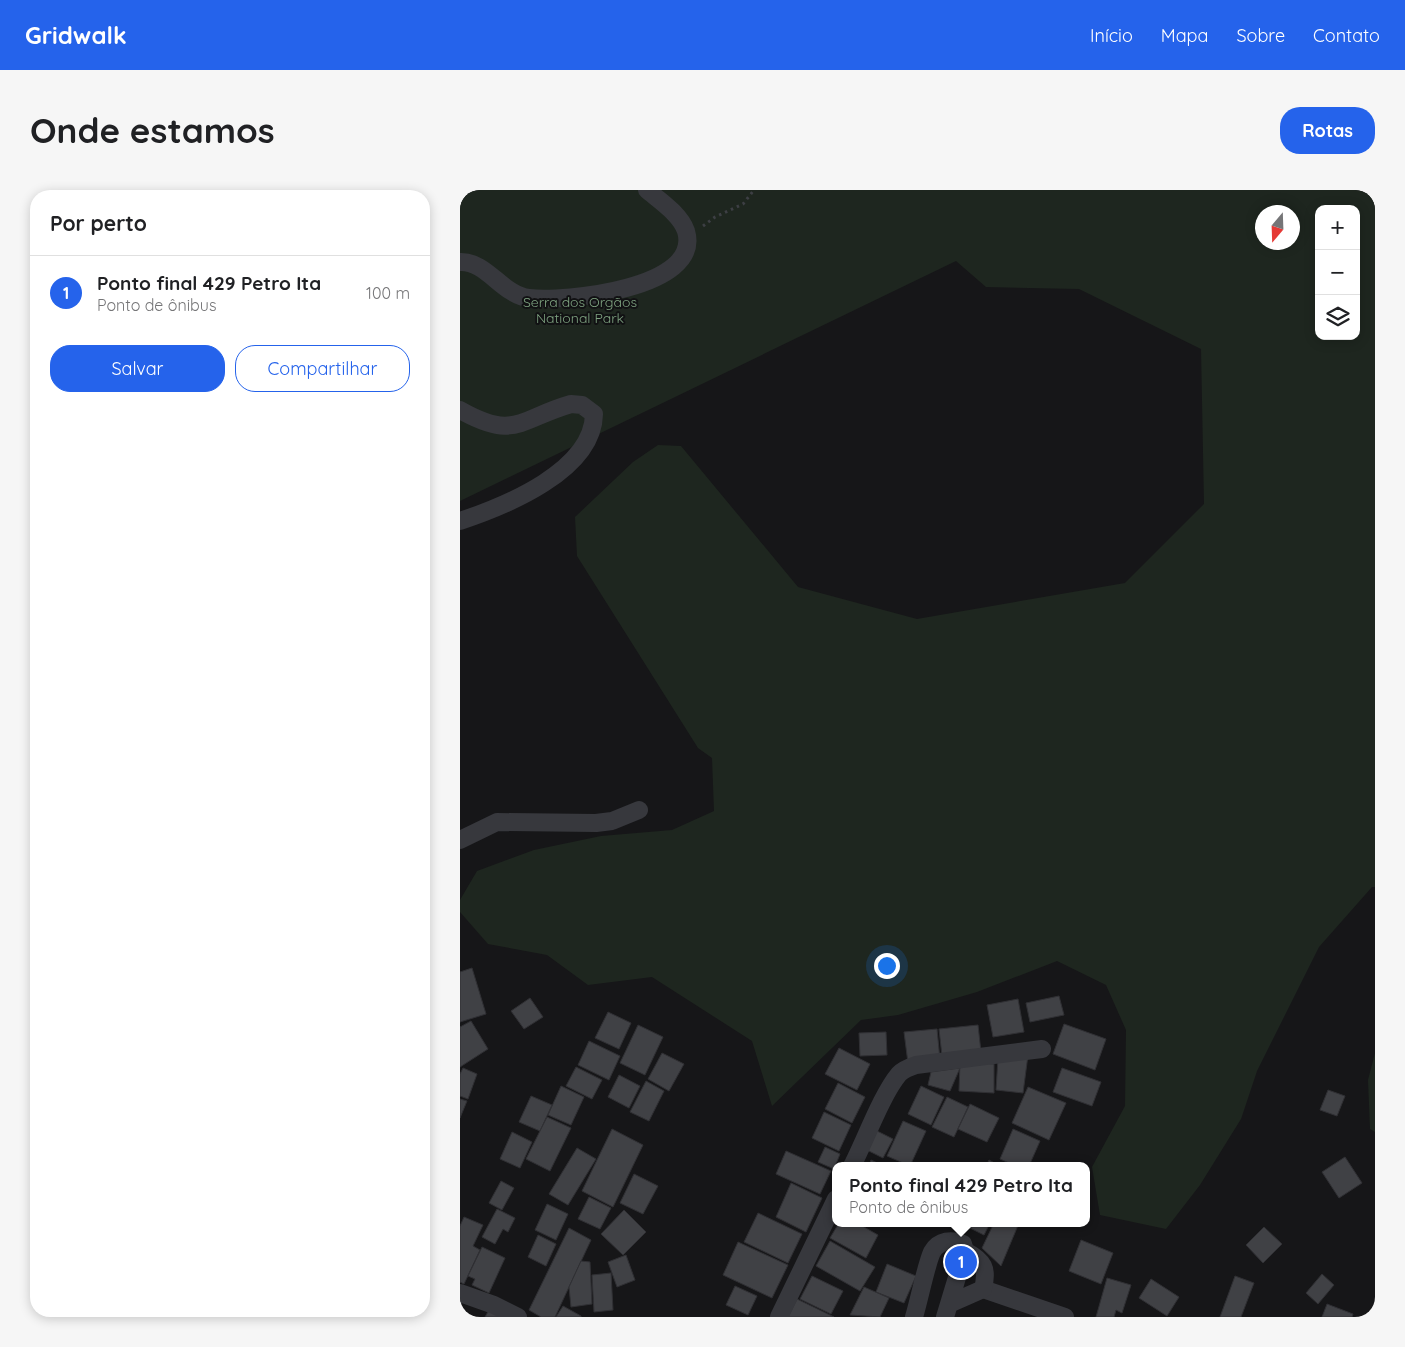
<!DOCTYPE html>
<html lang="pt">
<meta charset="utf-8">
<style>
:root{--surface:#fff;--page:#f6f6f6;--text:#202124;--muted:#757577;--line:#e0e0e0;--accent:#2563eb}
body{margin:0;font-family:Quicksand,sans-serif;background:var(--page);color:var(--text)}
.controls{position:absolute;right:15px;top:15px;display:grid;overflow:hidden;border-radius:10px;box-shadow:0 2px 12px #0003}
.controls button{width:45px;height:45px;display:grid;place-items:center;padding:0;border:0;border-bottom:1px solid var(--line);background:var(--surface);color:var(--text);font:25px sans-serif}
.compass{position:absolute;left:795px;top:15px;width:45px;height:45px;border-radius:50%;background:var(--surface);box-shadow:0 2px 12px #0003;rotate:199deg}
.you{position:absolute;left:426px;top:775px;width:18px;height:18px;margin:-12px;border:4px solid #fff;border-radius:50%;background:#1a73e8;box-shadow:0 0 0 8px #1a73e833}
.badge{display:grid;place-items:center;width:32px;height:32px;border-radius:50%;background:var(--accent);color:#fff;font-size:16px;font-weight:700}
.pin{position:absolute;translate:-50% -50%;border:2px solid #fff;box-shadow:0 1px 5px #0006}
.popup{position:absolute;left:372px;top:972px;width:258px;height:65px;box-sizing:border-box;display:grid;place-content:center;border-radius:10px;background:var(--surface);filter:drop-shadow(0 1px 4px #0005);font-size:16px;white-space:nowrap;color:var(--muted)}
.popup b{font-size:19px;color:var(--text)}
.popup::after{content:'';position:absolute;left:50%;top:100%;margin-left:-10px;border:10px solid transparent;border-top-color:var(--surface)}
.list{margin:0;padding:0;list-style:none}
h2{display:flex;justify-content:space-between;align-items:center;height:65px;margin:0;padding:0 20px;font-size:21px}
h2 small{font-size:16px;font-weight:400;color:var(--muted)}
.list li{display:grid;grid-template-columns:32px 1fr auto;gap:15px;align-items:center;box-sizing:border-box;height:75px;padding:0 20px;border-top:1px solid var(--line)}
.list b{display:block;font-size:19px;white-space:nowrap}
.list p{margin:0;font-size:16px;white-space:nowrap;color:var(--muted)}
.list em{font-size:16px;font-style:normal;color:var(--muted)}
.actions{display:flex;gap:10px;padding:15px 20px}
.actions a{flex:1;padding:11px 0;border:1px solid var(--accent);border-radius:20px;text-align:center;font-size:18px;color:var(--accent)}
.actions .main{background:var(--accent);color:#fff}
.icon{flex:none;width:28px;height:28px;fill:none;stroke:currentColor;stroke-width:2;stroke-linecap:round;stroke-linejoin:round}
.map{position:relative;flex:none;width:915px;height:1127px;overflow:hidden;border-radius:20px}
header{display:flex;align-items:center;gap:30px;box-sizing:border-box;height:70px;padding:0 25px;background:var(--accent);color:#fff}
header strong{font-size:24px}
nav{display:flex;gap:28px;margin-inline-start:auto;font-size:18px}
.intro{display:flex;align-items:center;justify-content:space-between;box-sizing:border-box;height:120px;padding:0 30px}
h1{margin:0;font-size:35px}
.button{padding:12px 22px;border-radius:20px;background:var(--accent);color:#fff;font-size:18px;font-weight:700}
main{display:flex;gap:30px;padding:0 30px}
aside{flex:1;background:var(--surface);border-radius:20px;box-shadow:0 2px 12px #0003}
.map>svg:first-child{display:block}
</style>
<header>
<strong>Gridwalk</strong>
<nav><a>Início</a><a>Mapa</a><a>Sobre</a><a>Contato</a></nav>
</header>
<div class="intro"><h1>Onde estamos</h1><a class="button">Rotas</a></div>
<main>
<aside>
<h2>Por perto<small></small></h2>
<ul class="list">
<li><span class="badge">1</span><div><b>Ponto final 429 Petro Ita</b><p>Ponto de ônibus</p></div><em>100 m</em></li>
</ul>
<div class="actions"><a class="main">Salvar</a><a>Compartilhar</a></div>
</aside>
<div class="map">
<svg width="915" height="1127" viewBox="0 0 915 1127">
<rect width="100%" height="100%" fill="#161618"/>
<!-- green -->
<g fill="#1e261f" fill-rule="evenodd">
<path d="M 0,0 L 915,0 L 915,697 L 912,697 L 859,757 L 797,881 L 781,929 L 740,995 L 706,1039 L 640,1025 L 632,977 L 665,916 L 666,840 L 646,795 L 597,771 L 517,802 L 438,825 L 401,830 L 312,916 L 292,851 L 192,787 L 128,795 L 87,765 L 28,754 L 0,722 L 0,710 L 17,681 L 74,660 L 141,646 L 212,640 L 254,621 L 252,568 L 238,558 L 117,366 L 115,327 L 173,272 L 198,255 L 221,256 L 338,397 L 457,429 L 665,393 L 744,314 L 741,159 L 619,99 L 526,97 L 496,71 L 0,311 ZM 859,19 L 896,19 L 896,146 L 859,146 ZM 802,22 L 832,22 L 832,52 L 802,52 Z"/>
<path d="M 915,863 L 915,942 L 910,939 L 908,890 Z"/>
</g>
<!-- building -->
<g fill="#404145" stroke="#303034">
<path d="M 12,778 L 26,824 L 0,832 L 0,782 Z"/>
<path d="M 599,806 L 604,825 L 570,832 L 566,813 Z"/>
<path d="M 70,808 L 83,827 L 64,839 L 51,821 Z"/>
<path d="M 558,809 L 564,842 L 533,847 L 527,815 Z"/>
<path d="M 148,822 L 171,833 L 159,859 L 135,848 Z"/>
<path d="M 11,831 L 28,859 L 0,877 L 0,837 Z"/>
<path d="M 604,834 L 646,849 L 635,880 L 593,864 Z"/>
<path d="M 178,835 L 203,847 L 185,885 L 160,873 Z"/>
<path d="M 518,835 L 521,862 L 482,866 L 479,839 Z"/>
<path d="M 477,839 L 480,870 L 448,873 L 444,842 Z"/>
<path d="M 426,842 L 427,865 L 400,866 L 399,843 Z"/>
<path d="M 129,851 L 160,866 L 149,890 L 118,875 Z"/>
<path d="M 379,858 L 410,874 L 397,900 L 365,884 Z"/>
<path d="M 202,863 L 224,874 L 209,901 L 188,889 Z"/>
<path d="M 568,865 L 563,903 L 536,900 L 538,868 Z"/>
<path d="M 500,872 L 534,874 L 534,903 L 499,901 Z"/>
<path d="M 116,877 L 142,890 L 132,909 L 106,896 Z"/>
<path d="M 3,878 L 17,884 L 8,909 L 0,906 L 0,884 Z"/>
<path d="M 500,878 L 490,901 L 468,895 L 471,882 Z"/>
<path d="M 602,878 L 641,892 L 632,916 L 593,902 Z"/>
<path d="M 159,885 L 180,896 L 169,918 L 148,907 Z"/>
<path d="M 186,891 L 204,901 L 189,931 L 170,922 Z"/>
<path d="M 378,893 L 405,907 L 392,933 L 365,919 Z"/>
<path d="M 101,896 L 124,907 L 111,935 L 88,925 Z"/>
<path d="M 461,896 L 484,907 L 471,935 L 448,924 Z"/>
<path d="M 568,897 L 606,913 L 589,950 L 552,933 Z"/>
<path d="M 868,900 L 885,906 L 877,926 L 860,920 Z"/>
<path d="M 71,906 L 92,915 L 80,941 L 59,932 Z"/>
<path d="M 487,907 L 508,917 L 494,947 L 472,937 Z"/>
<path d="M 0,909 L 7,911 L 0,928 Z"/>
<path d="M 510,914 L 539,928 L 527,952 L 498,939 Z"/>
<path d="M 364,922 L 391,935 L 379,961 L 352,948 Z"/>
<path d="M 87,927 L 111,938 L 90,981 L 66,969 Z"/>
<path d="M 443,931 L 466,941 L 450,976 L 427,966 Z"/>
<path d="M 152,939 L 183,955 L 153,1017 L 122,1001 Z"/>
<path d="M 553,939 L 580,951 L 569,976 L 556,976 L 540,969 Z"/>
<path d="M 417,941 L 433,949 L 423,968 L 407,960 Z"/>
<path d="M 52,942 L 72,952 L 60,978 L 40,969 Z"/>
<path d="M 365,957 L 380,964 L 374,979 L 358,972 Z"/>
<path d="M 117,958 L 136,969 L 108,1015 L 89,1004 Z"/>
<path d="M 326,961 L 371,981 L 360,1004 L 316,984 Z"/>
<path d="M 885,967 L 902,993 L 879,1008 L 862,982 Z"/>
<path d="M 411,970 L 424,976 L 409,976 Z"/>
<path d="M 529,970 L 540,976 L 526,976 Z"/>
<path d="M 174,984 L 198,996 L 183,1024 L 160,1013 Z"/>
<path d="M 41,991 L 54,998 L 42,1020 L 29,1013 Z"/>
<path d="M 331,993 L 362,1008 L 346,1042 L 316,1027 Z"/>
<path d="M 129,1007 L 151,1018 L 140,1039 L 118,1029 Z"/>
<path d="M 87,1014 L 108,1024 L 96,1050 L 75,1040 Z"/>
<path d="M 37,1019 L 55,1028 L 48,1042 L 43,1039 L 35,1054 L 22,1047 Z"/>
<path d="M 164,1020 L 186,1042 L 163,1065 L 141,1044 Z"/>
<path d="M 298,1023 L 342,1044 L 328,1073 L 284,1052 Z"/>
<path d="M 4,1027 L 23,1035 L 13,1056 L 20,1060 L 4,1094 L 0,1092 L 0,1036 Z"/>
<path d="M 379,1033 L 397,1033 L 418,1045 L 406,1068 L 370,1048 Z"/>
<path d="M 500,1033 L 530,1033 L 524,1045 Z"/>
<path d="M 534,1033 L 559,1033 L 541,1076 L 522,1058 Z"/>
<path d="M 804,1037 L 822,1054 L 803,1073 L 786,1055 Z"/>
<path d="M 109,1038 L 131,1050 L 95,1127 L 81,1127 L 69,1120 Z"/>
<path d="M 78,1045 L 96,1054 L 86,1076 L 68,1067 Z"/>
<path d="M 621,1050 L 653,1063 L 641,1094 L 609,1081 Z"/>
<path d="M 370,1051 L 415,1077 L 400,1101 L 356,1076 Z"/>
<path d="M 278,1052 L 328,1075 L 312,1108 L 263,1085 Z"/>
<path d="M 22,1057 L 45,1068 L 29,1103 L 12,1095 L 15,1089 L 8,1086 Z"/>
<path d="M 166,1065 L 175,1090 L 157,1097 L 148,1072 Z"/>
<path d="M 121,1071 L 130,1072 L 132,1114 L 111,1117 L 109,1097 Z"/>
<path d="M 427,1074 L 456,1086 L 444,1113 L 416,1102 Z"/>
<path d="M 151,1083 L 153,1120 L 134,1122 L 132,1085 Z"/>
<path d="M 862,1084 L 874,1095 L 858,1114 L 846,1103 Z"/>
<path d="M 352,1086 L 383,1101 L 371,1124 L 340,1109 Z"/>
<path d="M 775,1086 L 794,1093 L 781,1127 L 760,1127 Z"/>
<path d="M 647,1088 L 671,1095 L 662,1123 L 656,1120 L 654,1127 L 636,1127 Z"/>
<path d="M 691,1089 L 719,1107 L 707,1126 L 679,1108 Z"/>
<path d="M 275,1096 L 297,1106 L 288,1125 L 266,1115 Z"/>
<path d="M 404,1097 L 429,1108 L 420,1127 L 390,1125 Z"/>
<path d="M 337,1109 L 374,1127 L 328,1127 Z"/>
<path d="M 867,1114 L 893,1124 L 892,1127 L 862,1127 Z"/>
<path d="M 103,1116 L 121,1126 L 121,1127 L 96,1127 Z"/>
<path d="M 29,1120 L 43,1127 L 25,1127 Z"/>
</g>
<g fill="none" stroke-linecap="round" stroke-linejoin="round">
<!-- path -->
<path stroke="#3d3f44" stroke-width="3" stroke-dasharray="2.5 4" stroke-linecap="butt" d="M 243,36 L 255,27 L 283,14 L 294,0"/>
<!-- street -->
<g stroke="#37383d" stroke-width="18">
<path d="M 0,72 C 27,71 42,105 69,108 C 104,112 243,99 226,41 C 220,24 200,11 187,0"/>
<path d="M 0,220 C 55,251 59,229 111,214 L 122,215 L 134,224 C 133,281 45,316 0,331"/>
<path d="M 0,650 L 37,632 L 136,633 L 152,631 L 179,620"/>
<path d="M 392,976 C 405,951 422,904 439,884 C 444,879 450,877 456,875 L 582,859"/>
<path d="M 523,1099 L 605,1127"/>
<path d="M 0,1103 L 34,1115 L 58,1127"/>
<path d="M 319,1127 L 376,1009"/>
<path d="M 454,1127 C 459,1111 466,1075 472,1062 C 479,1050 492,1049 503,1054 L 505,1061"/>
<path d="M 485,1127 L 505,1061 C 524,1071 528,1078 523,1099 L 489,1114"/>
</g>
</g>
<g text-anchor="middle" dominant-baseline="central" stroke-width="4" stroke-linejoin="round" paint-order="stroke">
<!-- park labels -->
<g font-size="14" fill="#7fa381" stroke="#111113">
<text x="120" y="112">Serra dos Orgãos<tspan x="120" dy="16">National Park</tspan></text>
</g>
</g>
</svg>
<div class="controls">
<button>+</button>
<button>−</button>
<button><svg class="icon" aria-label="layers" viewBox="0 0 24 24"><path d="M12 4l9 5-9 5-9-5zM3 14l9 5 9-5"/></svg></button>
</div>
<svg class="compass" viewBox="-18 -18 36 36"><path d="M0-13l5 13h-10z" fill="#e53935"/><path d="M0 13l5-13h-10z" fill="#757577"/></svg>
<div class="you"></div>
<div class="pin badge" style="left:501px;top:1072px">1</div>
<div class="popup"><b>Ponto final 429 Petro Ita</b>Ponto de ônibus</div>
</div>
</main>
